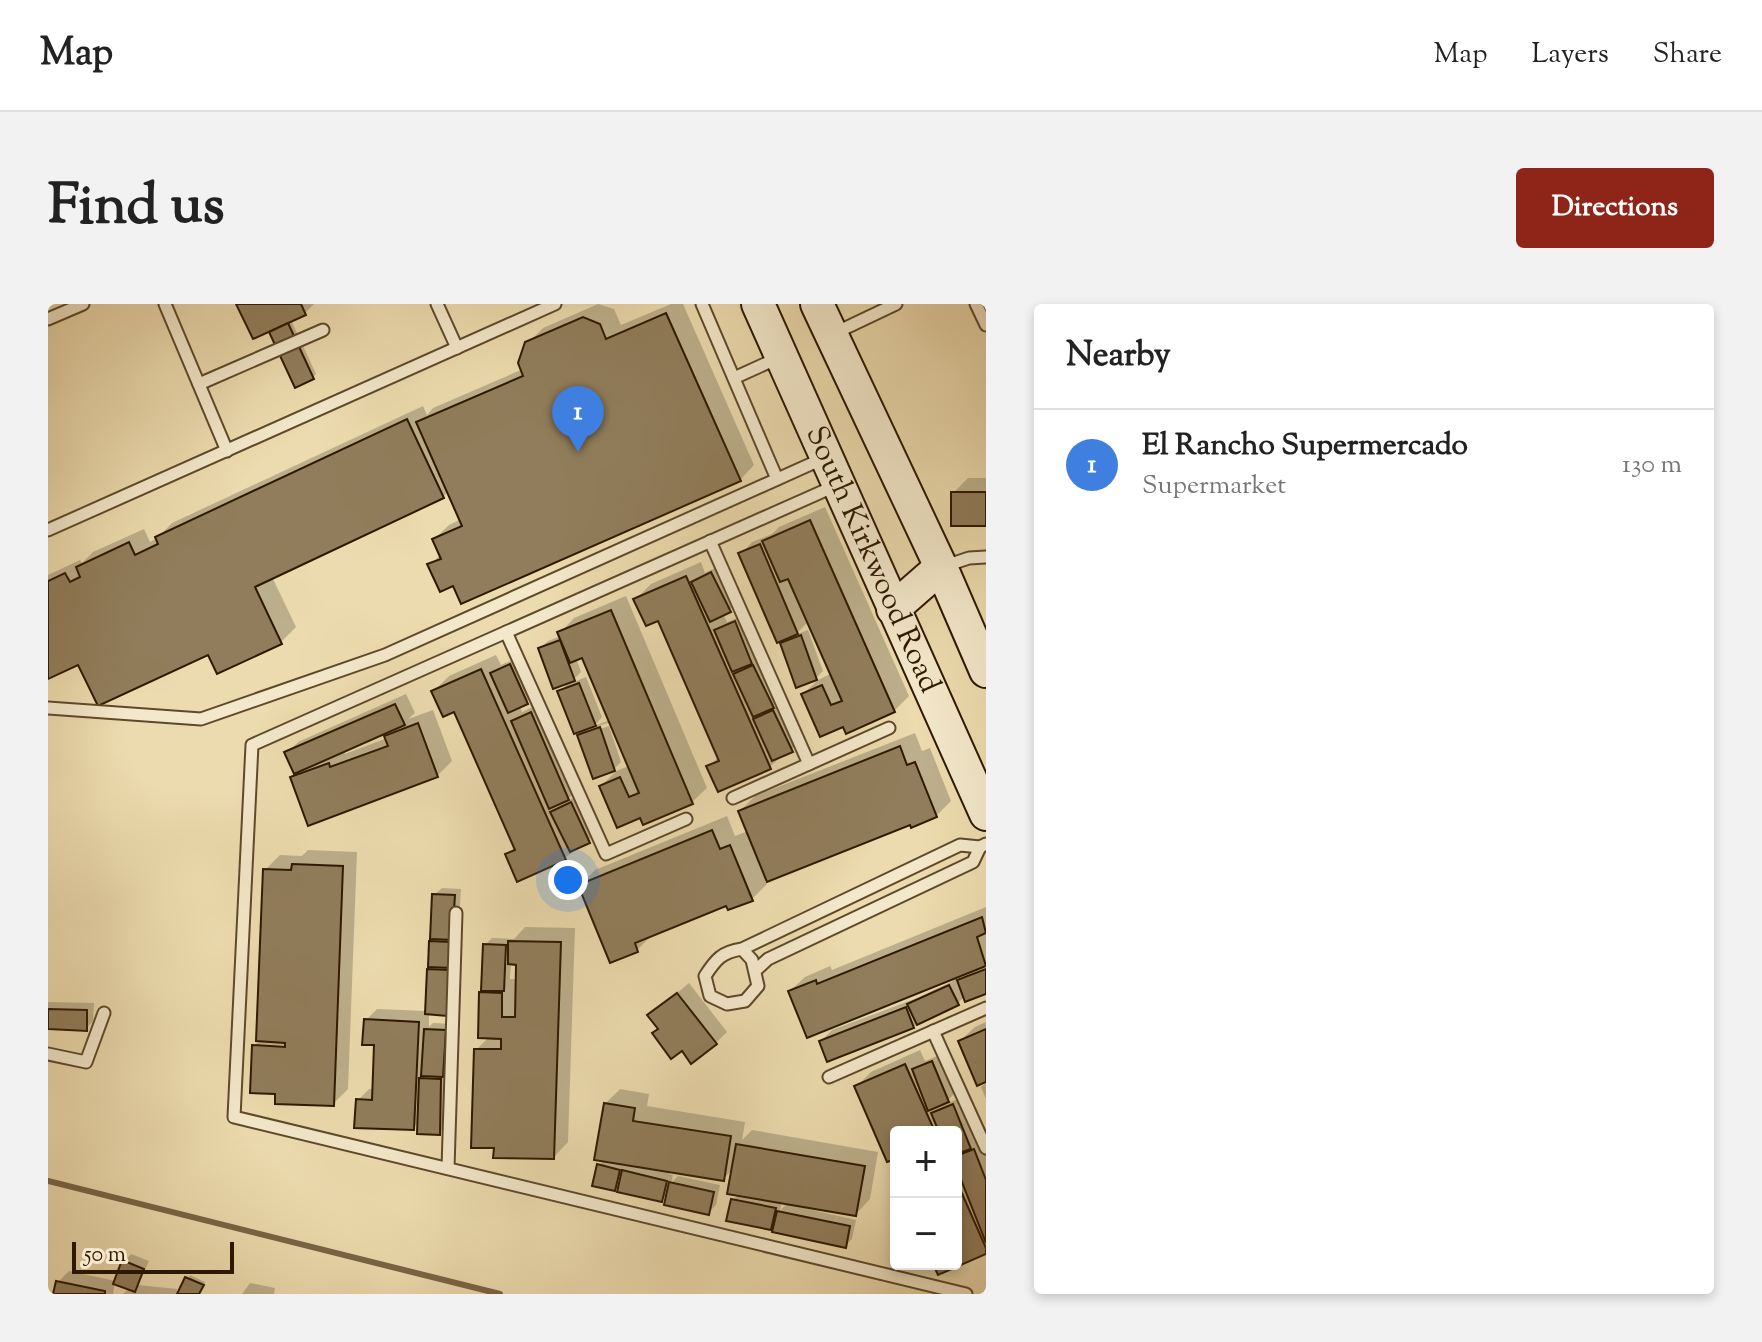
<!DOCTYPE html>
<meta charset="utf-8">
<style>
:root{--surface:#fff;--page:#f2f2f2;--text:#222;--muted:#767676;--line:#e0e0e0;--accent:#8f2418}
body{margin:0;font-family:"Sorts Mill Goudy",serif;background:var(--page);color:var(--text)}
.controls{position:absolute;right:24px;bottom:24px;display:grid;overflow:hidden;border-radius:8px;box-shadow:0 4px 12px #0003}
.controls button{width:72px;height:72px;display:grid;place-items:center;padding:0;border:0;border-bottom:2px solid var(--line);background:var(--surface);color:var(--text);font:40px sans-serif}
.scale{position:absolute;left:24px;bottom:20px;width:162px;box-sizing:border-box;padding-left:8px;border:4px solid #2e1801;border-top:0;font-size:22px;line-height:28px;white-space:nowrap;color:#2e1801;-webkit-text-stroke:6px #f3e8ca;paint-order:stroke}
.you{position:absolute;left:520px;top:576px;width:28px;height:28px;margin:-20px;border:6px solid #fff;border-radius:50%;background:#1a73e8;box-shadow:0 0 0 12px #1a73e833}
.badge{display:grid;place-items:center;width:52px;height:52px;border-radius:50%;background:var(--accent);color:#fff;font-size:26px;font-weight:700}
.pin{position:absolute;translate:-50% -66px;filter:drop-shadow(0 2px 4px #0008)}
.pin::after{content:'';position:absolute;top:42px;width:28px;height:24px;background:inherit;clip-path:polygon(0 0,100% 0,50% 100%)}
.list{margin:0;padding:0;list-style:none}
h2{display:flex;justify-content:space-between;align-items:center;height:104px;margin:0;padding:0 32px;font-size:34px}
h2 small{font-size:26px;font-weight:400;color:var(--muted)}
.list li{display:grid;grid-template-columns:52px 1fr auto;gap:24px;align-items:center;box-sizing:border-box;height:112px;padding:0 32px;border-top:2px solid var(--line)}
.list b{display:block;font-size:30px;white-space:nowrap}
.list p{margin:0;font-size:26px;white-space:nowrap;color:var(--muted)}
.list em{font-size:26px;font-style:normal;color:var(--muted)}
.map{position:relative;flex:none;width:938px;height:990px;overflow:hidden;border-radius:8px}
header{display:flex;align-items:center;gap:48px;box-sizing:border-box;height:112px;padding:0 40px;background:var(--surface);border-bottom:2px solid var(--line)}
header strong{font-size:38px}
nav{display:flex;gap:44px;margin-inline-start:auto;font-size:28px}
.intro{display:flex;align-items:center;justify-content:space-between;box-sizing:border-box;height:192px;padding:0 48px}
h1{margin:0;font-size:56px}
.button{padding:20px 36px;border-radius:8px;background:var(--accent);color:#fff;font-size:28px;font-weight:700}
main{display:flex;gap:48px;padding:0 48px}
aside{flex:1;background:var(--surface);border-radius:8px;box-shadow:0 4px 12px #0003}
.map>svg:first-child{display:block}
</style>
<header>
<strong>Map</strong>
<nav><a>Map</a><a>Layers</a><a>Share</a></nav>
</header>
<div class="intro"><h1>Find us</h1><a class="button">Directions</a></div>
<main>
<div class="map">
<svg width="938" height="990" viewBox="0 0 938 990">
<rect width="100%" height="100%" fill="#ecdbae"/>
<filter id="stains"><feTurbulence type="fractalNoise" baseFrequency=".0025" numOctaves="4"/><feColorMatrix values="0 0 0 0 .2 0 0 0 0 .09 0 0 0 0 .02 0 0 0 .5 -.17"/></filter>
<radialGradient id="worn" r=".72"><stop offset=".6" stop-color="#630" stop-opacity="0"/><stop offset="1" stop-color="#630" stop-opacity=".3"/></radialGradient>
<!-- shadow -->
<g fill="#0003" fill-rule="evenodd">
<path d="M 191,0 L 266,0 L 257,9 L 243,16 L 268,70 L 265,73 L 223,28 L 229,22 Z"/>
<path d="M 550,0 L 566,5 L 573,21 L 623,0 L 635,0 L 706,161 L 692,176 L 406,280 L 382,261 L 393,250 L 386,235 L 401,221 L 413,215 L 401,187 L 395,193 L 224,273 L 248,323 L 233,338 L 161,348 L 31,359 L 0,373 L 0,271 L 32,256 L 34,259 L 45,248 L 96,225 L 102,238 L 109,234 L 124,219 L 375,102 L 379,111 L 385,104 L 475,65 L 479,40 L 495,24 Z"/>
<path d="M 920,174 L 938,174 L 938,220 L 905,189 Z"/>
<path d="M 777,203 L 861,392 L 846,407 L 796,420 L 755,390 L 770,376 L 784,369 L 761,317 L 747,331 L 760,326 L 775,367 L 768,374 L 734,340 L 743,332 L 693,250 L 704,238 L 724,230 L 731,223 Z"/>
<path d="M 653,258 L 657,269 L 671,262 L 689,300 L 675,310 L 679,318 L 694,312 L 732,395 L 722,405 L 733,400 L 751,439 L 721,463 L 661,463 L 671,452 L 611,314 L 588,295 L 603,280 Z"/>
<path d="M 578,292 L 659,484 L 644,498 L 593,511 L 553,482 L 568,467 L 581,462 L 563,418 L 538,426 L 538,430 L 561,422 L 573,458 L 566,465 L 546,472 L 530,427 L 512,388 L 523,376 L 492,344 L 500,337 L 513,332 L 512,329 L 526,314 ZM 535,351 L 562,416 L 546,422 L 554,413 L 538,373 L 521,380 L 533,368 L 528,354 Z"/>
<path d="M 448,351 L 453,361 L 469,354 L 486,391 L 472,403 L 474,408 L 495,398 L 531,484 L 517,498 L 530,492 L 548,530 L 517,554 L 470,575 L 459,551 L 468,542 L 407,405 L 386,387 L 401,372 Z"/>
<path d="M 358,390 L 367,409 L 360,415 L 385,406 L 404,457 L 389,472 L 244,474 L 248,470 L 239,449 L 250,438 ZM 348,424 L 339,434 L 297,450 L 296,446 Z"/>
<path d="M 867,429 L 874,447 L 882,444 L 903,497 L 888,512 L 863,518 L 717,577 L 719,580 L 704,595 L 679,599 L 604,631 L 589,646 L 532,581 L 547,566 L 679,512 L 687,532 L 700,527 L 692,507 L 707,492 Z"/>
<path d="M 260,546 L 309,548 L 300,785 L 285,800 L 229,788 L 206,742 L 210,738 L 217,566 L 232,551 L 254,552 Z"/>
<path d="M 394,584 L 413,585 L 406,702 L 399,710 L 381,709 L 381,723 L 385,719 L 404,720 L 398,821 L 391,829 L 371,818 L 365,824 L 310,796 L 321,785 L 326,785 L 328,739 L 318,716 L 329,705 L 379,707 L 381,666 L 386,661 L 383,638 L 387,634 L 386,591 Z"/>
<path d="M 938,603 L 938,660 L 935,663 L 938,662 L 938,688 L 917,692 L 909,700 L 865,723 L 773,737 L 784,726 L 869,694 L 905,677 L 904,673 L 742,687 L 757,673 L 782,662 L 784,666 ZM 921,666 L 910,678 L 907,672 Z"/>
<path d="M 477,623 L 527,624 L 520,838 L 506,853 L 448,842 L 428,746 L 441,733 L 433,689 L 438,685 L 437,641 L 444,634 L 466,635 ZM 463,659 L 470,659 L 470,675 L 462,675 Z"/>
<path d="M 641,679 L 679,728 L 668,739 L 634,744 L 602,712 Z"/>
<path d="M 0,698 L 46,699 L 45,717 L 38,725 L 0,723 Z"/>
<path d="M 938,718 L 938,776 L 912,737 L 927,723 Z"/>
<path d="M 872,746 L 877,757 L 892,751 L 907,789 L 895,801 L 912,794 L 938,838 L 938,948 L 891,968 L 887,960 L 908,960 L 908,828 L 848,828 L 848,851 L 808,783 L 823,768 Z"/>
<path d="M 938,779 L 938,795 L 933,783 Z"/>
<path d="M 572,785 L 601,790 L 599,802 L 697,818 L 694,836 L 704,826 L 830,848 L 822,895 L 808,910 L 757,901 L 756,904 L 808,916 L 804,935 L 797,942 L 681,915 L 685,896 L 691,890 L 685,865 L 675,875 L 622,866 L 621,870 L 625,871 L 623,879 L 630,872 L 672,881 L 668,901 L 660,909 L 621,889 L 613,896 L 574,878 L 567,885 L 551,861 L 556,856 L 557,800 ZM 734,897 L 740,898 L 732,907 Z"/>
<path d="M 83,950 L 101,957 L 90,981 L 129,985 L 129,990 L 75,990 L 82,984 L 67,978 L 65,990 L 7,990 L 10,978 L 21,967 L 68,977 L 76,958 Z"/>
<path d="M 142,971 L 157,978 L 152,990 L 131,990 Z"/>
<path d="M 202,979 L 227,984 L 226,990 L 194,990 Z"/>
</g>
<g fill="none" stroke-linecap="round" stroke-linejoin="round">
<!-- stream -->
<path stroke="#796545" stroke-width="6" d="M 0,877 L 452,990"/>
</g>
<!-- building -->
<g fill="#917d5b" stroke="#2e1801" stroke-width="2">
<path d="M 188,0 L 253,0 L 258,11 L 205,35 Z"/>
<path d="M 618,9 L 693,177 L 413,300 L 405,282 L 392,288 L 379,260 L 393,255 L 384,235 L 414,222 L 368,118 L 475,72 L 470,59 L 477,38 L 535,13 L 552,20 L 558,35 Z"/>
<path d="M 240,19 L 266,75 L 247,84 L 221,28 Z"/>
<path d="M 359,115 L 396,194 L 207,283 L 234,340 L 169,370 L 160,351 L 50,402 L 30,361 L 0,375 L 0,277 L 17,269 L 22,278 L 32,273 L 28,263 L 81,238 L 87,251 L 110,240 L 107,233 Z"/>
<rect x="903" y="188" width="35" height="34"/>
<path d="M 762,216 L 847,408 L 798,430 L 795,423 L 772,433 L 753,390 L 774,381 L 783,401 L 794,397 L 740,275 L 732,278 L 714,237 Z"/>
<path d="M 712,240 L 750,330 L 729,339 L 690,249 Z"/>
<path d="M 663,268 L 683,308 L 662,318 L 643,278 Z"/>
<path d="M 638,272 L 723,465 L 670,488 L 658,462 L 671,457 L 610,317 L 598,322 L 585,295 Z"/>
<path d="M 563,306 L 645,500 L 595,521 L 592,514 L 569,524 L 551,482 L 572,473 L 581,493 L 591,489 L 534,354 L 522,359 L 509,328 Z"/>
<path d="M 687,317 L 704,360 L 684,368 L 666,326 Z"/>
<path d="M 753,331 L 769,376 L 748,384 L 732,339 Z"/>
<path d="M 512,336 L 527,377 L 505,385 L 490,344 Z"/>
<path d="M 462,360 L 480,400 L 460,409 L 442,369 Z"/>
<path d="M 705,361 L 726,404 L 705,413 L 685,370 Z"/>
<path d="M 433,365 L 518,556 L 469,578 L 457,550 L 467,546 L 406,408 L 395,413 L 383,387 Z"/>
<path d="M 531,379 L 548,422 L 526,430 L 509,387 Z"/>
<path d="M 347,400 L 357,421 L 246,470 L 236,448 Z"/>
<path d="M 725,406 L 745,448 L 724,457 L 705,415 Z"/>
<path d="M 483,408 L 521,496 L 501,505 L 463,417 Z"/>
<path d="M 370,419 L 390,473 L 260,522 L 242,473 L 281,459 L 282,463 L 340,442 L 336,432 Z"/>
<path d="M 552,423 L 567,467 L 545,475 L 529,431 Z"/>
<path d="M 852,442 L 859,461 L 867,458 L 889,513 L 863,524 L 862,521 L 719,578 L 690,507 Z"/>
<path d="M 523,498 L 542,539 L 522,548 L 502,508 Z"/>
<path d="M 664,526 L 672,545 L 682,541 L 705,597 L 680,606 L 678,602 L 587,639 L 590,648 L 562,659 L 530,581 Z"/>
<path d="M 244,560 L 295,562 L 286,802 L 227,800 L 227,790 L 202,789 L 204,741 L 237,743 L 237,739 L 208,737 L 215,565 L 243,566 Z"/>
<path d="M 384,590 L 407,591 L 404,636 L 382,635 Z"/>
<path d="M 934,613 L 938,629 L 929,633 L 938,662 L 759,734 L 740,687 L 768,676 L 769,680 Z"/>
<path d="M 381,637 L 404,638 L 403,664 L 380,663 Z"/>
<path d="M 460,637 L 513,638 L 506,855 L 445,854 L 446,844 L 423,844 L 426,745 L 453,745 L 453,735 L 430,734 L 431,688 L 454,689 L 454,713 L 467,713 L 468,661 L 460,660 Z"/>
<path d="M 435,640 L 458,641 L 456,687 L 433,687 Z"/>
<path d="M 379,665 L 402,666 L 399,712 L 377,710 Z"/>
<path d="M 938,665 L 938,690 L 917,698 L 909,676 Z"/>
<path d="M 901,681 L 911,701 L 869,721 L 859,700 Z"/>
<path d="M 629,689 L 669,740 L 643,760 L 634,747 L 623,755 L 604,729 L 610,725 L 599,711 Z"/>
<path d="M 858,703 L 866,724 L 779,758 L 771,737 Z"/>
<path d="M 0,705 L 39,706 L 39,727 L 0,725 Z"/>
<path d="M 316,715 L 371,718 L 366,826 L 306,824 L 308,795 L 324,796 L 326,741 L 314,741 Z"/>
<path d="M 376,725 L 398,726 L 395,773 L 373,772 Z"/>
<path d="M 938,725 L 938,778 L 929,782 L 910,737 Z"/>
<path d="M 884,757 L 901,798 L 880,807 L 864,765 Z"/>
<path d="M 857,760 L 887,828 L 848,828 L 848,855 L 839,858 L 806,782 Z"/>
<path d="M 371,774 L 393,775 L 392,831 L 369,830 Z"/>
<path d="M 556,799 L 587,804 L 585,817 L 683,832 L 676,877 L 546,856 Z"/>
<path d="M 905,800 L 923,845 L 908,850 L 908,828 L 891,828 L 883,809 Z"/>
<path d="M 688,840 L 817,862 L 808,912 L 679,890 Z"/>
<path d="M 926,845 L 938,876 L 938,939 L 908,863 L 908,852 Z"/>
<path d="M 549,860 L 572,866 L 567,887 L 544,882 Z"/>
<path d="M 574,866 L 619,877 L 614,898 L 569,888 Z"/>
<path d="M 908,876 L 938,944 L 938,950 L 890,971 L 885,960 L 908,960 Z"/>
<path d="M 621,878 L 666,888 L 661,911 L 616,901 Z"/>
<path d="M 683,895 L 728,904 L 723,926 L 678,917 Z"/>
<path d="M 729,907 L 802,922 L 798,944 L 724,928 Z"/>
<path d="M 74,956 L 96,965 L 87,988 L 65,980 Z"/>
<path d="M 137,973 L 156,981 L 151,990 L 129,990 Z"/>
<path d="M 8,977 L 57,987 L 57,990 L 5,990 Z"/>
</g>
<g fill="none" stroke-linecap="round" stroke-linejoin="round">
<defs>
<g id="service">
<path d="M 117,0 L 179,147"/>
<path d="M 389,0 L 409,44"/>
<path d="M 654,0 L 729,175"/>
<path d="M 928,0 L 938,21"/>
<path d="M 0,15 L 35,0"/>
<path d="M 787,29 L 848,0"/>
<path d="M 686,74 L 730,54"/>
<path d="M 151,80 L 275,26"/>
<path d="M 787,182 L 204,441 L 186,813 L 918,990"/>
<path d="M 0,226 L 507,0"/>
<path d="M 662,237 L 761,460"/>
<path d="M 897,262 L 921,254 L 938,253"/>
<path d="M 458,328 L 558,550 L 638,515"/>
<path d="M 0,404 L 153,415 L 337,351 L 774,155"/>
<path d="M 685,494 L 841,424"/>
<path d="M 694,645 L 704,656 L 710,682 L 697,697 L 679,700 L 662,692 L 657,672 C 668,655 674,648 694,645 L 912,541 L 932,543 L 938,540"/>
<path d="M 708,666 L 720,655 L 925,558 L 932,543"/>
<path d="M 885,727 L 938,844"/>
<path d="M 0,750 L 38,758 L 56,709"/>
<path d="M 781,773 L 938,704"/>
<path d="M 400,864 L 408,609"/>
</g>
<g id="secondary">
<path id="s1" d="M 710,0 L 938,510"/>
<path d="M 769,0 L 893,263 L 938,367"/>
<path d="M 845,305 L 893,263"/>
</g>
</defs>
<!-- service casing -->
<use href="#service" stroke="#5e492c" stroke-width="15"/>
<!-- secondary casing -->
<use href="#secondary" stroke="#2e1801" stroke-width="36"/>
<!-- service -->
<use href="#service" stroke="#f3e8ca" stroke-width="11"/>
<!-- secondary -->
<use href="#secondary" stroke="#f3e8ca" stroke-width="32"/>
</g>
<g text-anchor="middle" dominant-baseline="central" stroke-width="7" stroke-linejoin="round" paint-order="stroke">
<!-- street labels -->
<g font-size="30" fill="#2e1801" stroke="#f3e8ca">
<text stroke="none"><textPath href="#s1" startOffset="280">South Kirkwood Road</textPath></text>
</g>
</g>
<rect width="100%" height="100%" filter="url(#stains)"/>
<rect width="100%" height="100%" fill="url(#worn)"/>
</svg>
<div class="controls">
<button>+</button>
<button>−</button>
</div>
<div class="scale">50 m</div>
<div class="you"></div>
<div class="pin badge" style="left:530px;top:148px;background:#3f7fe0">1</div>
</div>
<aside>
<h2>Nearby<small></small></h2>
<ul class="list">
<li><span class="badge" style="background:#3f7fe0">1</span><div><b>El Rancho Supermercado</b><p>Supermarket</p></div><em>130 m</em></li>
</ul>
</aside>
</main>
